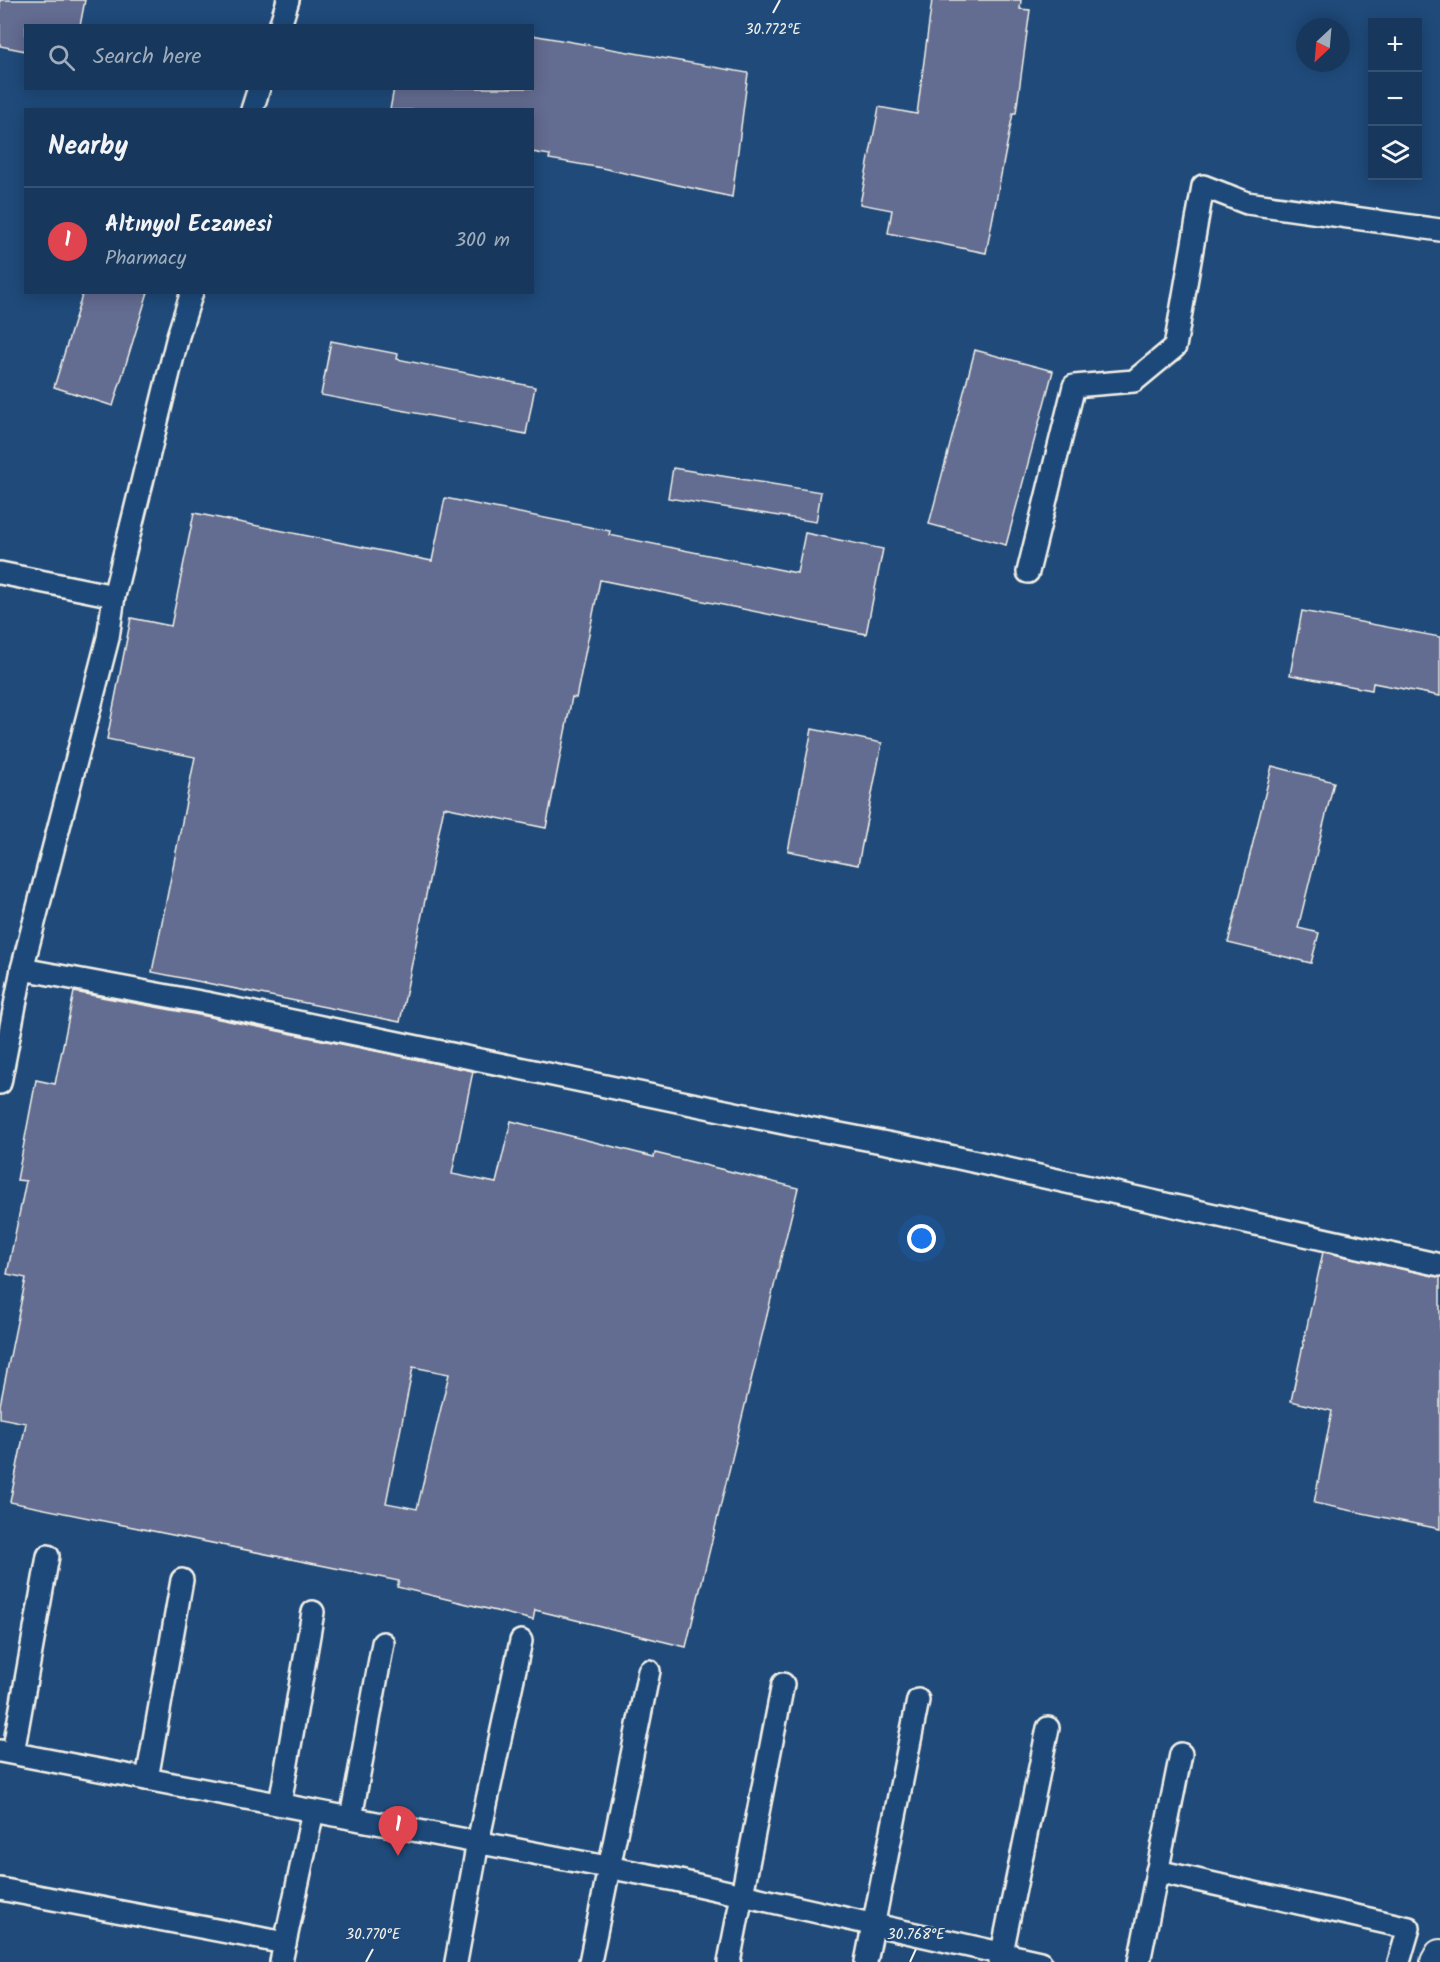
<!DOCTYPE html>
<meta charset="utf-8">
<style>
:root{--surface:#17385c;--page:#244365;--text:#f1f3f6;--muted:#9eacbb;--line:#365272;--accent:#ffd166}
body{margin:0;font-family:Kalam,sans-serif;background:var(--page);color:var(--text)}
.controls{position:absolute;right:18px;top:18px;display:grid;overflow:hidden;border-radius:0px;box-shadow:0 3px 15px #0003}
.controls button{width:54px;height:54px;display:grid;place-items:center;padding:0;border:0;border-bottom:2px solid var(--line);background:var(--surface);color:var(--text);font:30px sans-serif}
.compass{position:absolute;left:1296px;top:18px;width:54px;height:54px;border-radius:50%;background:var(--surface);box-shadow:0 3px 15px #0003;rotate:206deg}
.you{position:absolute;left:922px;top:1239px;width:21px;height:21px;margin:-15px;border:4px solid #fff;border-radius:50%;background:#1a73e8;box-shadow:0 0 0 9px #1a73e833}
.badge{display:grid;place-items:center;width:39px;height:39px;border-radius:50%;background:var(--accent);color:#fff;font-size:20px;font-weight:700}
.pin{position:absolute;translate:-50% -50px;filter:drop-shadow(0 2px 3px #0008)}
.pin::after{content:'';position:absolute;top:32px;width:21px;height:18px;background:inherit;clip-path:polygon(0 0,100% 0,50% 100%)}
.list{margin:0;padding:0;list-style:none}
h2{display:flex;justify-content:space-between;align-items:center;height:78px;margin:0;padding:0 24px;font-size:26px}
h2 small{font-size:20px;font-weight:400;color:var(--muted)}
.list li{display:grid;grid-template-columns:39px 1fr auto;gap:18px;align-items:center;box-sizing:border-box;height:108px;padding:0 24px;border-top:2px solid var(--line)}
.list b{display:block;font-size:22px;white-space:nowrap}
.list p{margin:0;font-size:20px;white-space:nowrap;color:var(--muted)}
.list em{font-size:20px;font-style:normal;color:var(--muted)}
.icon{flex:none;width:33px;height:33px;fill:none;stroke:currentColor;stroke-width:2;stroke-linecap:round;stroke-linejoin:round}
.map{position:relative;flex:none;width:1440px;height:1962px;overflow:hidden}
.search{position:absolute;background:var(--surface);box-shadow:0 3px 15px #0003;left:24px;top:24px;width:510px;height:66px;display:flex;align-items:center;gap:15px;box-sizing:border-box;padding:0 21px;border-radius:0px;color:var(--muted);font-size:22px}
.panel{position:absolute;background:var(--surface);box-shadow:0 3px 15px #0003;left:24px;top:108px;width:510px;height:186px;border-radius:0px}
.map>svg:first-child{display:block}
</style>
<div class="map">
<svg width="1440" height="1962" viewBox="0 0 1440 1962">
<rect width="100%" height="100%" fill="#1f4a7a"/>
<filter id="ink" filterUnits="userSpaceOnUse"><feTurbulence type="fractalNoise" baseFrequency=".0167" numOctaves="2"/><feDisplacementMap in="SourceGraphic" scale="12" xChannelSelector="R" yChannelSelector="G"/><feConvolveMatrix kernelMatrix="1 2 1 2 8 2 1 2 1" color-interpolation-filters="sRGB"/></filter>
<g filter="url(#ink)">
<!-- building -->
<g fill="#646c91" stroke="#f4f1e8" stroke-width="1.5" fill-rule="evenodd">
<path d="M 0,0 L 85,0 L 80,26 L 26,26 L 26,51 L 0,46 Z"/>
<path d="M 932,0 L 1021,0 L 1020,9 L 1030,10 L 1016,113 L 1013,113 L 986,253 L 888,233 L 892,210 L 860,204 L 879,107 L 917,114 Z"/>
<path d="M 532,35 L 748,73 L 732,197 L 602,168 L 549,159 L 550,155 L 532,152 L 532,110 L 390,110 L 394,88 L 532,88 Z"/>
<path d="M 83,292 L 148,292 L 113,406 L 54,387 Z"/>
<path d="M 331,341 L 398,354 L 397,359 L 535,387 L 526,434 L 321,395 Z"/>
<path d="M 975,350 L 1053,371 L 1006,545 L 929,524 Z"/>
<path d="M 673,468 L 821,492 L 816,522 L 668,498 Z"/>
<path d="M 445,498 L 610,531 L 609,535 L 797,573 L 805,533 L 883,549 L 866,634 L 600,580 L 576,698 L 572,697 L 546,828 L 444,807 L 400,1022 L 152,972 L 195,757 L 107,739 L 131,618 L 171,626 L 194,513 L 432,561 Z"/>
<path d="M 1302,611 L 1440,637 L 1440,696 L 1373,683 L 1372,690 L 1290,675 Z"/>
<path d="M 812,729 L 882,743 L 858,865 L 788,851 Z"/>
<path d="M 1272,766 L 1334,782 L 1298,928 L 1319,933 L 1311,963 L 1228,943 Z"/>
<path d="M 74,992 L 204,1016 L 473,1071 L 452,1174 L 496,1183 L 511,1121 L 654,1157 L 655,1153 L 798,1188 L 686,1647 L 535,1610 L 533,1620 L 397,1587 L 399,1581 L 10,1502 L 26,1423 L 0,1418 L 0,1405 L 26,1278 L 7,1274 L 26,1181 L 17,1180 L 36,1080 L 55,1084 ZM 413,1367 L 449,1374 L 417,1509 L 386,1503 Z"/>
<path d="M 1323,1252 L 1440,1277 L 1440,1529 L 1314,1503 L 1332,1411 L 1291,1401 Z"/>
</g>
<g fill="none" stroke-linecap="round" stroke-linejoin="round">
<defs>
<g id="street">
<path d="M 280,26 L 288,0"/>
<path d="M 252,110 L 259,88"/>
<path d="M 1028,572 L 1074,386 L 1134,381 L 1175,347 L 1203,186 L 1247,203 L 1440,230"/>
<path d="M 0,573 L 114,596"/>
<path d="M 22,969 L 206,1003 L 793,1125 L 918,1149 L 1440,1265"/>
<path d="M 0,1083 L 22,969 L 108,638 L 114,596 L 178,336 L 192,292"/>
<path d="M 0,1751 L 675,1880 L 1040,1962"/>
<path d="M 13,1753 L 48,1556"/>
<path d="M 147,1779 L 182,1580"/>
<path d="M 280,1804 L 313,1612"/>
<path d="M 351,1818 L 383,1643"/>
<path d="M 1157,1871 L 1409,1928 L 1399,1962"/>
<path d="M 0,1889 L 285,1943"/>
<path d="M 281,1962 L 313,1811"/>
<path d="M 456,1962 L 478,1842 L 521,1641"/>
<path d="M 590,1962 L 649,1671"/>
<path d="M 729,1962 L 783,1684"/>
<path d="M 866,1962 L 918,1700"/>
<path d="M 1000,1962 L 1048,1728"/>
<path d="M 1139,1962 L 1181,1754"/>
</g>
<path id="secondary" d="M 1436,1962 L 1440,1955"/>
</defs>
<!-- street casing -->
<use href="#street" stroke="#f4f1e8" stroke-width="26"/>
<!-- secondary casing -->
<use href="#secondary" stroke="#f4f1e8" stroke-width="34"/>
<!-- street -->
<use href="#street" stroke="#1f4a7a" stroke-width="21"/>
<!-- secondary -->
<use href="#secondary" stroke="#1f4a7a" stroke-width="30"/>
</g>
</g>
<!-- ticks -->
<path fill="none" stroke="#f4f1e8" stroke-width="2" d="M 773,13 L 780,0M 366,1962 L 373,1949M 910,1962 L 916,1949"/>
<g font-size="15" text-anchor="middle" fill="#f4f1e8" stroke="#1f4a7a" stroke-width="4.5" stroke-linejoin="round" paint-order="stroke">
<text x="773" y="34">30.772°E</text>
<text x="373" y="1939">30.770°E</text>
<text x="916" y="1939">30.768°E</text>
</g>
</svg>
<div class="controls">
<button>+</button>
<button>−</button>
<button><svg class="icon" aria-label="layers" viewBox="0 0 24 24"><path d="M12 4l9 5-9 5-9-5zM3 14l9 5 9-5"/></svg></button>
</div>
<svg class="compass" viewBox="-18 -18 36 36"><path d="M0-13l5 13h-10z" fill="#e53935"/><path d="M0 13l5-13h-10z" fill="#9eacbb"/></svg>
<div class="you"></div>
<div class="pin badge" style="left:398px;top:1856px;background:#e0444e">1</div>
<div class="search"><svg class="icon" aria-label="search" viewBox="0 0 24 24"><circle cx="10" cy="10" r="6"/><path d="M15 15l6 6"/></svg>Search here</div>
<section class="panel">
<h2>Nearby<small></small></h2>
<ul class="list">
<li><span class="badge" style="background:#e0444e">1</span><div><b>Altınyol Eczanesi</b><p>Pharmacy</p></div><em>300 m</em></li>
</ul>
</section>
</div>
